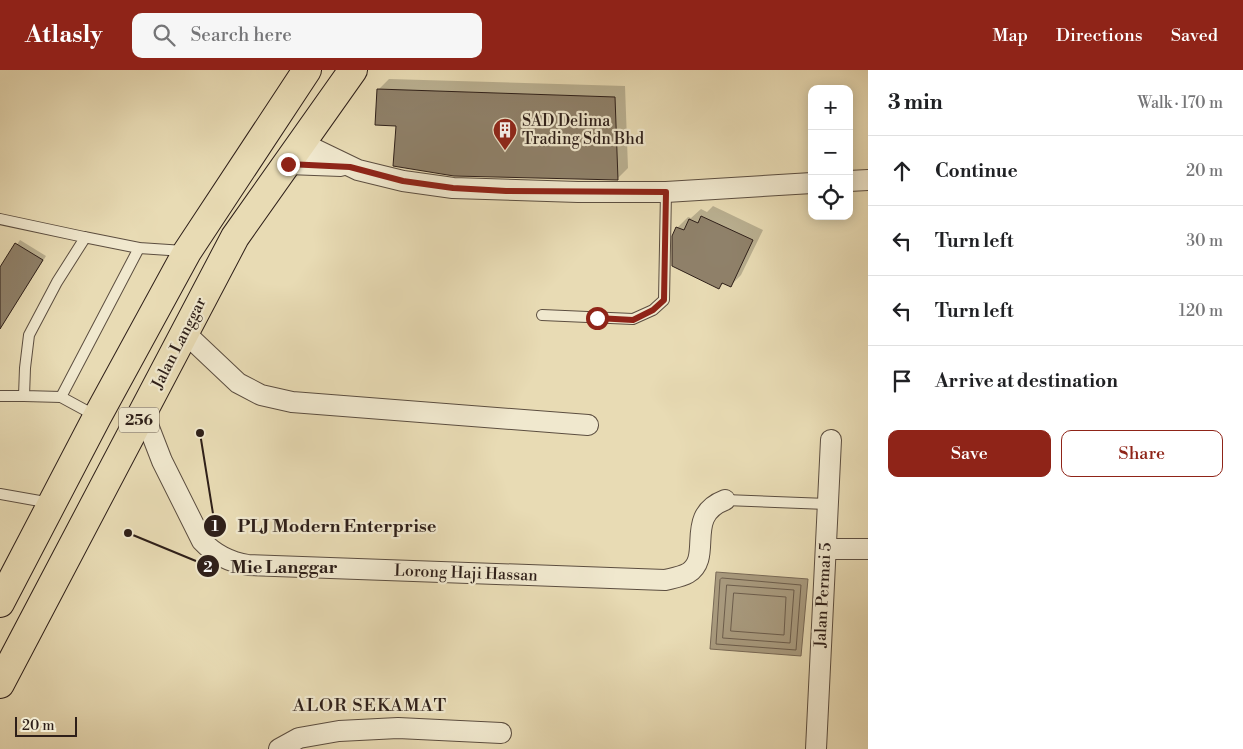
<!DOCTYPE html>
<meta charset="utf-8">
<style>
:root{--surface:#fff;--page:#f6f6f6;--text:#202124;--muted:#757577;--line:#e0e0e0;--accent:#8f2418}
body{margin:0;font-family:"Libre Bodoni",serif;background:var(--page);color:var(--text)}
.controls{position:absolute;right:15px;top:15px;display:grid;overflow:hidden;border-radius:10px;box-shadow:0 2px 12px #0003}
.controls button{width:45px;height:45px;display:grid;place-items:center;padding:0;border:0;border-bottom:1px solid var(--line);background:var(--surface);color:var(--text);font:25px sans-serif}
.scale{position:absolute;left:15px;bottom:12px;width:62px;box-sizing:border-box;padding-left:5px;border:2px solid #2e1f19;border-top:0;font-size:14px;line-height:18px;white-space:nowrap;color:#2e1f19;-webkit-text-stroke:4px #f0e8ce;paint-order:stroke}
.stop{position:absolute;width:15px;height:15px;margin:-11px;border:4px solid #8f2418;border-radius:50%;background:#fff}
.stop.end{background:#8f2418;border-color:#fff;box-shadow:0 1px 5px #0008}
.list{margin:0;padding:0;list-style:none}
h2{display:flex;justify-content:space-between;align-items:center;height:65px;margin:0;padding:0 20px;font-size:21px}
h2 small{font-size:16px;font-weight:400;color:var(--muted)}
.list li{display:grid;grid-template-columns:32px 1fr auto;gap:15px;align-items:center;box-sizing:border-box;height:70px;padding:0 20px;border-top:1px solid var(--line)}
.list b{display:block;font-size:19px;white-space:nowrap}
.list em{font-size:16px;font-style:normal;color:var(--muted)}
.actions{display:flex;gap:10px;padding:15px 20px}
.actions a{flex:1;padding:11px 0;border:1px solid var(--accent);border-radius:10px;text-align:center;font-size:18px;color:var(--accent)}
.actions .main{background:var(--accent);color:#fff}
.icon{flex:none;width:28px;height:28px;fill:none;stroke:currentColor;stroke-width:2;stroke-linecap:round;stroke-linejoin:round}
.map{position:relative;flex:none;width:868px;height:679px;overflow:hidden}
header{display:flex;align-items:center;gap:30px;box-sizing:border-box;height:70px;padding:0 25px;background:var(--accent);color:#fff}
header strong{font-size:24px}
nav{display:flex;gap:28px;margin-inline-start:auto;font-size:18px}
.search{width:350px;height:45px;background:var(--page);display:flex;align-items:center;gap:12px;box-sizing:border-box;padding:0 18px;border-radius:10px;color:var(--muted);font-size:19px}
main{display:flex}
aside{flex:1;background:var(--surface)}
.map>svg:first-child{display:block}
</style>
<header>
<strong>Atlasly</strong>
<div class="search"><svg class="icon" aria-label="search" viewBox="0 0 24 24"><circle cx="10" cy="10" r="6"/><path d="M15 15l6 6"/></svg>Search here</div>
<nav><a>Map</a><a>Directions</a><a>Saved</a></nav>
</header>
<main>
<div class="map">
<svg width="868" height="679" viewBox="0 0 868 679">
<rect width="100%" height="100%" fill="#e8dbb4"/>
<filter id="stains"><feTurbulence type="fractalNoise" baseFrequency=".004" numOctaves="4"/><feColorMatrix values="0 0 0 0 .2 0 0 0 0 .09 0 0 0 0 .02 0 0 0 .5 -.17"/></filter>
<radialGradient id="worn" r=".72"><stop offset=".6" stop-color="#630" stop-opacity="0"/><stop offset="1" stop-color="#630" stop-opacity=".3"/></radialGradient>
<!-- water -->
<path fill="#a99b7f" stroke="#786956" d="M 716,502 L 808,509 L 801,586 L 710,579 Z"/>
<!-- shadow -->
<g fill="#0003">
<path d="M 389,9 L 625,16 L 628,98 L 617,109 L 454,105 L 394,95 L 397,55 L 378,20 Z"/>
<path d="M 713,136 L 763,160 L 741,205 L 730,216 L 724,213 L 719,217 L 677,158 L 688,147 L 691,148 L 701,139 L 707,142 Z"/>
<path d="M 20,170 L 46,186 L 0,259 L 0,199 Z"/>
</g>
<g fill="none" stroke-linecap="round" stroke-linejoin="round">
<!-- shore -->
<g stroke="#6c5d4c" stroke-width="1">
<path d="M 722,508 L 801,515 L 796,580 L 716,574 L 720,510 Z"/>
<path d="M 727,515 L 794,520 L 790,573 L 723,568 Z"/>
<path d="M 734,523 L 786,527 L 784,565 L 731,561 Z"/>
</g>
</g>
<!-- building -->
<g fill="#8f816a" stroke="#2e1f19">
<path d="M 377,19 L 615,27 L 618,110 L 454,106 L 393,96 L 396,56 L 375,55 Z"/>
<path d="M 701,146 L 753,170 L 731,217 L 722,213 L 719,219 L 672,196 L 672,166 L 676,157 L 684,160 L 689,149 L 698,153 Z"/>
<path d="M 15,173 L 43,190 L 0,259 L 0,197 Z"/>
</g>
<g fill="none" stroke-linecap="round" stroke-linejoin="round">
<defs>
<g id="service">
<path d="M 0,149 L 84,167"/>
<path d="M 542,245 L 633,249 L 653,240 L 664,230 L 666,122"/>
<path d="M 0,326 L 24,326"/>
<path d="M 61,327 L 139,178"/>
<path d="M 96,346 L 61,327 L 24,326 L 25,298 L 29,265 L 57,212 L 83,171 L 84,167 L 139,178 L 184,181"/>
<path d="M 0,424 L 51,433"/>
<path d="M 725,430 L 827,434"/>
</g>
<g id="minor">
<path d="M 302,73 L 358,100 L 403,111 L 453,118 L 578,122 L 666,122 L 812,113"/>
<path d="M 288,94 L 341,96"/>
<path d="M 849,111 L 868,110"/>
<path d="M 184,262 L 238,313 L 261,325 L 292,332 L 588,355"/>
<path d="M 143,342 L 162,391 L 202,471 C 215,485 229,492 248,495 L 665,510 C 673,508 681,507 688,503 C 714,487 683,446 725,430"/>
<path d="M 826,479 L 868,479"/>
<path d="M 279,679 L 299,668 L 339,661 L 398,658 L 501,663"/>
<path d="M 816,679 L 831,370"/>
</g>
<g id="trunk">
<path d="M 0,533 L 97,347 L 187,182 L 307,0"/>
<path d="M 0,614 L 235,167 L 353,0"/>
</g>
</defs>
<!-- service casing -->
<use href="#service" stroke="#5c4e40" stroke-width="12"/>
<!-- minor casing -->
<use href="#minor" stroke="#5c4e40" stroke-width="22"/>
<!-- trunk casing -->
<use href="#trunk" stroke="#2e1f19" stroke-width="30"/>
<!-- service -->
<use href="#service" stroke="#f0e8ce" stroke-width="10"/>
<!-- minor -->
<use href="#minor" stroke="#f0e8ce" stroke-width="20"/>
<!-- trunk -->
<use href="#trunk" stroke="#e8dbb4" stroke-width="28"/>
</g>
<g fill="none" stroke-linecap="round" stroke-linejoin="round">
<!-- route -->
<path stroke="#8f2418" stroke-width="6" d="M 288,94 L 350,97 L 403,111 L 453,118 L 506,121 L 666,122 L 664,230 L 653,240 L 633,250 L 597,248"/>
</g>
<!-- icons -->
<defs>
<symbol id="building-pin" viewBox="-11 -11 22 30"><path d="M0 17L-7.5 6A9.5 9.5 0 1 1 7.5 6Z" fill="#8f2418" stroke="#f0e8ce"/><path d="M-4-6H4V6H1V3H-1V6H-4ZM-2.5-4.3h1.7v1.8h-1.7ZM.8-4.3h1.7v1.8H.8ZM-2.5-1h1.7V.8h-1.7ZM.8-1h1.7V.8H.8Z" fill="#fff"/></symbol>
</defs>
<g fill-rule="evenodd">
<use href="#building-pin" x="491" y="46" width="28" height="38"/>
</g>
<g text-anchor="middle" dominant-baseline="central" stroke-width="4.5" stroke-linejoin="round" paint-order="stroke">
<!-- shield labels -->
<rect fill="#f0e8ce" stroke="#685b4f" stroke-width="1" x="119" y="337.5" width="40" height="25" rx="4"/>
<g font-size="15" font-weight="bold" fill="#2e1f19">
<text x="139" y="350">256</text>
</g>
<!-- poi labels -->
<g font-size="16" fill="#2e1f19" stroke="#f0e8ce" text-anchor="start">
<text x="522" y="51">SAD Delima<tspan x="522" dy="18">Trading Sdn Bhd</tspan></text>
</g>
<!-- street labels -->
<g font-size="16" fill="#2e1f19" stroke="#f0e8ce">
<text transform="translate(179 273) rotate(-63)">Jalan Langgar</text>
<text transform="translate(466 503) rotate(2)">Lorong Haji Hassan</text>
<text transform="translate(823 525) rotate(-87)">Jalan Permai 5</text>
</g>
<!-- neighbourhood labels -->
<g font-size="18" letter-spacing="1" fill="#2e1f19" stroke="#f0e8ce">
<text x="370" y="635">ALOR SEKAMAT</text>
</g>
</g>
<!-- callouts -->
<path fill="none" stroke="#2e1f19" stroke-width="2" d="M200 363L215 456M128 463L208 496"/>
<g fill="#2e1f19" stroke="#f0e8ce" stroke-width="2">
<circle cx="200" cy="363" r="5"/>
<circle cx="128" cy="463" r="5"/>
<circle cx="215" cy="456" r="12"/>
<circle cx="208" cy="496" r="12"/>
</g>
<g font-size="15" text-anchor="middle" font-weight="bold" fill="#fff">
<text x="215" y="461">1</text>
<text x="208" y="502">2</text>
</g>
<g font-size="18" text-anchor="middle" font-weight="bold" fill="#2e1f19" stroke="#f0e8ce" stroke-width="4.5" stroke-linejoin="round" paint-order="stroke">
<text x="337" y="462">PLJ Modern Enterprise</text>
<text x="284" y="503">Mie Langgar</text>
</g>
<rect width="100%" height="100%" filter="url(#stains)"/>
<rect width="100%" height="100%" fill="url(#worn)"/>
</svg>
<div class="controls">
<button>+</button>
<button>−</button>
<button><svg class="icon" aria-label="locate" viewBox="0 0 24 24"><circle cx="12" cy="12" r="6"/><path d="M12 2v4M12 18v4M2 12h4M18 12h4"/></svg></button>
</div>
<div class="scale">20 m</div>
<div class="stop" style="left:597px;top:248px"></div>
<div class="stop end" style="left:288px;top:94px"></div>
</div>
<aside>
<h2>3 min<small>Walk · 170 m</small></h2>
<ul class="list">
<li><svg class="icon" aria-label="ahead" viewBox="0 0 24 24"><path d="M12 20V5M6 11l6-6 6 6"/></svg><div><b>Continue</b></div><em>20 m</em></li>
<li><svg class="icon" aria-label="left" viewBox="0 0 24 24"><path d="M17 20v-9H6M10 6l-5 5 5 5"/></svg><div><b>Turn left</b></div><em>30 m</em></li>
<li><svg class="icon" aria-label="left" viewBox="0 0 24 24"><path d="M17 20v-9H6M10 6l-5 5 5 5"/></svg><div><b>Turn left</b></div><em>120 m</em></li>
<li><svg class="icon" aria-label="arrive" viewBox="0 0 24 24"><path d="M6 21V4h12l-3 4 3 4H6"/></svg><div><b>Arrive at destination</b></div></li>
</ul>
<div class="actions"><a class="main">Save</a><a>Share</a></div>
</aside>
</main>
